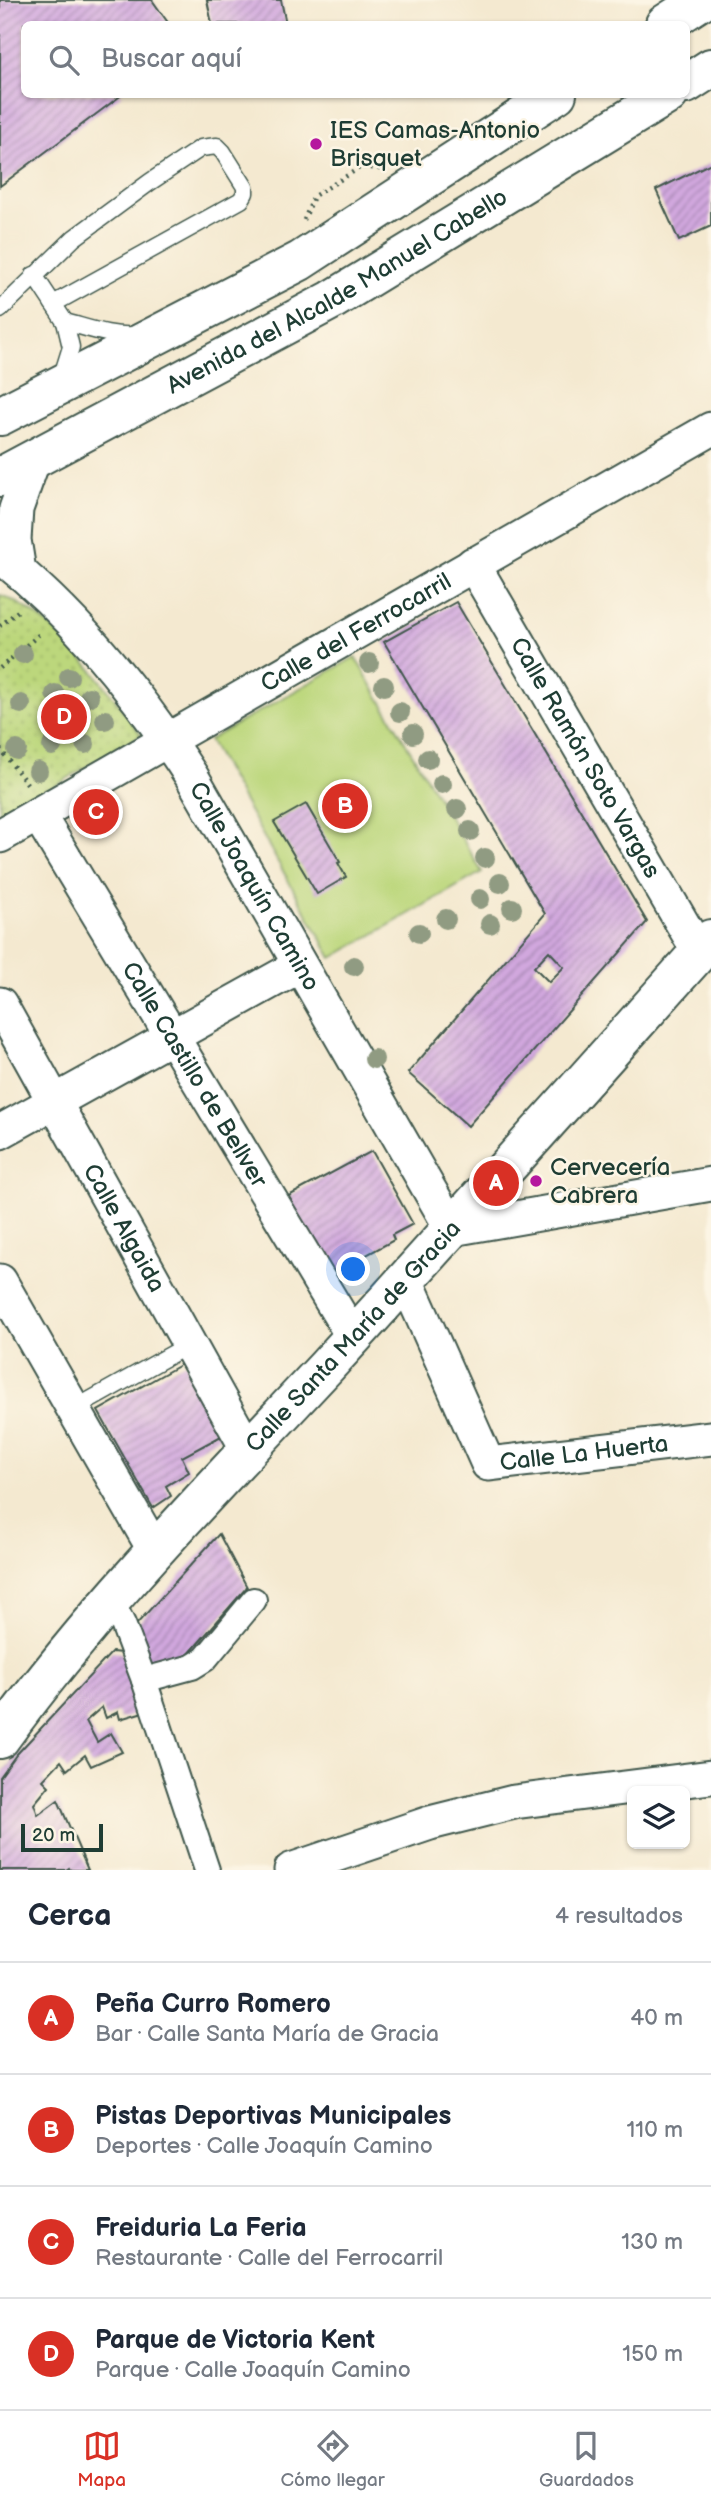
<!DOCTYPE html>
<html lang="es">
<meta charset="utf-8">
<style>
:root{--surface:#fff;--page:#f2f2f3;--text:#1f2937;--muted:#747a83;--line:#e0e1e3;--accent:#d93025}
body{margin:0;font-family:"Balsamiq Sans",sans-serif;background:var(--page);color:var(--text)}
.controls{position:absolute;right:21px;bottom:21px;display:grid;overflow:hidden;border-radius:10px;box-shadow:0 2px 5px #0004}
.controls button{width:63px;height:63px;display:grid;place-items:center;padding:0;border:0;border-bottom:2px solid var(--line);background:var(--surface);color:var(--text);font:35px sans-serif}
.scale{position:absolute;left:21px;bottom:18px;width:82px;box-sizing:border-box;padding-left:7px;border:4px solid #1f3d34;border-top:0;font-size:19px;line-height:24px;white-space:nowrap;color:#1f3d34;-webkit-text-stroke:5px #fcf5e5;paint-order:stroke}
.you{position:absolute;left:354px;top:1270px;width:24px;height:24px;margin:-18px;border:5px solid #fff;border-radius:50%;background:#1a73e8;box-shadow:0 0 0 10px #1a73e833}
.badge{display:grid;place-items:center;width:46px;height:46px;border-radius:50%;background:var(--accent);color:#fff;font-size:23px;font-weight:700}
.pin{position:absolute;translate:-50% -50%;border:4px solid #fff;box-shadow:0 2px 7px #0006}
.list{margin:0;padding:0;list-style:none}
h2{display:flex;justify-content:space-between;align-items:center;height:91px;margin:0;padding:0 28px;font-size:30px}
h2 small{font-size:23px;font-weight:400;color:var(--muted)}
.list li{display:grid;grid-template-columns:46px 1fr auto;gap:21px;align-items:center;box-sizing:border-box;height:112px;padding:0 28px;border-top:2px solid var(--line)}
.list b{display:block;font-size:26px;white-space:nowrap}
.list p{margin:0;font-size:23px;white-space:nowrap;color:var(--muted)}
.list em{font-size:23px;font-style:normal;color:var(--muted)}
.icon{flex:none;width:38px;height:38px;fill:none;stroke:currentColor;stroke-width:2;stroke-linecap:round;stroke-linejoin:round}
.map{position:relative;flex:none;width:711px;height:1870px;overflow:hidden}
.search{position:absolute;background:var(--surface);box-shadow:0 2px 5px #0004;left:21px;right:21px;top:21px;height:77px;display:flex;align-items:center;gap:18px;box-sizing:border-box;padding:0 24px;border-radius:10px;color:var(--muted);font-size:26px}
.sheet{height:539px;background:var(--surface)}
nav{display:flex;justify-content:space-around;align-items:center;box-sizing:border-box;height:98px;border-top:2px solid var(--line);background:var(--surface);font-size:19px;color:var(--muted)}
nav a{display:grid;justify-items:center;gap:4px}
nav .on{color:var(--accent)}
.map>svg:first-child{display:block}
</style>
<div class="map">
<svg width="711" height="1870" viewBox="0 0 711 1870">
<defs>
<pattern id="park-dots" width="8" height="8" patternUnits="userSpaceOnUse" patternTransform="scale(1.75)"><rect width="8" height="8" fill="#bcd77c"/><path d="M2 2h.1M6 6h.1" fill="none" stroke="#a1b96c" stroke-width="1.8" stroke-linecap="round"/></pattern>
<pattern id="building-hatch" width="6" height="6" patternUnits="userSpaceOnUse" patternTransform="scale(1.75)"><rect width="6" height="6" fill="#d1a7de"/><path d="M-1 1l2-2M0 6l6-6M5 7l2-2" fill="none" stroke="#a989b5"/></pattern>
</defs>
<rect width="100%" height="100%" fill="#fcf5e5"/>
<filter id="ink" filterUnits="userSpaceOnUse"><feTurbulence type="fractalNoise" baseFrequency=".0143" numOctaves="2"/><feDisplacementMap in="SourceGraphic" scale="14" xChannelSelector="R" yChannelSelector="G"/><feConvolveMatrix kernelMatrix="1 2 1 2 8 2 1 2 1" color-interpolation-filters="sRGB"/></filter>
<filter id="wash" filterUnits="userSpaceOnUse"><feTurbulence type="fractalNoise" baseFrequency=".00686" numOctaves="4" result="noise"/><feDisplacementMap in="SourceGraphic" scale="28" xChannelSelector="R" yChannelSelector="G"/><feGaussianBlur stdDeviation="1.57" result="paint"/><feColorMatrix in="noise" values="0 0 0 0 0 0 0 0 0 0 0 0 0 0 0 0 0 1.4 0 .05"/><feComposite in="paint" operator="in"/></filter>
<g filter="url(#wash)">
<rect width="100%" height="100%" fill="#f4e9d0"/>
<!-- park -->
<path fill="url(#park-dots)" stroke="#6e8a58" stroke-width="2" d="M 0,595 C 52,613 110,690 141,735 L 0,818 Z"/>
<!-- pitch -->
<path fill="#bcd77c" stroke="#6e8a58" stroke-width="2" d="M 355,657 L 482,872 L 332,958 L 209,740 Z"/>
<g id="blocks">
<!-- building -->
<g fill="url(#building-hatch)" fill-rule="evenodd">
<path d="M 0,0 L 152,0 L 169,24 L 24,24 L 24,94 L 123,94 L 0,186 Z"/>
<path d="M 207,0 L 281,0 L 286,24 L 212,24 Z"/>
<path d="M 711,163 L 711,226 L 679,241 L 656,190 Z"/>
<path d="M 456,602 L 647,922 L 468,1126 L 408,1073 L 545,914 L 384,642 ZM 549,951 L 564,967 L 549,982 L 534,967 Z"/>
<path d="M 306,804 L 340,862 L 338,863 L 346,877 L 317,894 L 274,822 Z"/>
<path d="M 372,1151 L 413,1224 L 392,1235 L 394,1240 L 344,1267 L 349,1275 L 334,1284 L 285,1198 Z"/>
<path d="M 185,1362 L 225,1434 L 182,1457 L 189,1472 L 166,1486 L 171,1496 L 153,1508 L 98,1411 Z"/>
<path d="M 219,1534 L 247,1587 L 181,1663 L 151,1671 L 134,1627 Z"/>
<path d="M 112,1652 L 121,1653 L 143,1712 L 120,1719 L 118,1712 L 106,1718 L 102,1707 L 86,1721 L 97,1742 L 111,1733 L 122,1752 L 91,1766 L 85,1755 L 67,1770 L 61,1761 L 43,1780 L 49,1786 L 34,1804 L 38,1815 L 58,1800 L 88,1870 L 70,1870 L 69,1868 L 66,1870 L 0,1870 L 0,1777 L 16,1755 Z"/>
</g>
</g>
</g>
<g filter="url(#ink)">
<use href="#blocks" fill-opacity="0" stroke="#3f574b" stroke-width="2"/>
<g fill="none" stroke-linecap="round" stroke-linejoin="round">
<defs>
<g id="service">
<path d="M 34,275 L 65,322 L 71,347 L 61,379"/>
<path d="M 0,310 L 74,238 L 150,182 L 201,148 L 217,146 L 223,152 L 245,187 L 245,193 L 241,200 L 53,304"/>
<path d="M 65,322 C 88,328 111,337 135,335"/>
<path d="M 74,1409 L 190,1344"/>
</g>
<g id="pedestrian">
<path d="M 112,1602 L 123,1624 L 144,1680 L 207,1870"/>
<path d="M 144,1680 L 192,1667 L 205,1659 L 254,1600"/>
</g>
<g id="minor">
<path id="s1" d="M 0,556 C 77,616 139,695 192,777 L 452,1229 L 711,1184"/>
<path id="s2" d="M 473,564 L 699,952"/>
<path d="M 19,571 L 14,540 L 16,509 L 33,461"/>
<path id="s3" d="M 38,814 L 353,1337"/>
<path id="s4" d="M 0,836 L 711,429"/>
<path id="s5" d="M 0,1004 L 248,1450"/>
<path d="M 0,1132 L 299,966"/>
<path id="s6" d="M 406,1280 L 488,1464 L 711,1438"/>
<path d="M 0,1281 L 155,1551"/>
<path d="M 291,1870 L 430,1823 L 514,1802 L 711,1777"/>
</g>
<g id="tertiary">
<path id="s7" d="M 0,1739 C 97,1606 214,1487 326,1367 C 456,1225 583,1082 711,939"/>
</g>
<g id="secondary">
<path d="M 665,24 L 702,0"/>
<path d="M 686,84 L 711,68"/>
<path d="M 0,416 L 300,261 L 557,94"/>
<path id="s8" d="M 0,477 L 332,300 L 669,94"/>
</g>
</defs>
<!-- service casing -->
<use href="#service" stroke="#3f574b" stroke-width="19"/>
<!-- pedestrian casing -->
<use href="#pedestrian" stroke="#3f574b" stroke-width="28"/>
<!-- minor casing -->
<use href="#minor" stroke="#3f574b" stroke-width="37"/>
<!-- tertiary casing -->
<use href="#tertiary" stroke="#3f574b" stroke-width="42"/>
<!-- secondary casing -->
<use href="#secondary" stroke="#3f574b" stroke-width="42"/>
<!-- path -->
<g stroke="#3f574b" stroke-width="4.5" stroke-dasharray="2 5" stroke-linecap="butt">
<path d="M 304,220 L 314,196 L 361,167 L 380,169"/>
<path d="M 0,626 L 18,611"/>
<path d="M 0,668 L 42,632"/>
<path d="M 0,749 L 29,786"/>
</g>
<!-- service -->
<use href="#service" stroke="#fff" stroke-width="16"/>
<!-- pedestrian -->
<use href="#pedestrian" stroke="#fff" stroke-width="24"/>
<!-- minor -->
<use href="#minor" stroke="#fff" stroke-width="33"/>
<!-- tertiary -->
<use href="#tertiary" stroke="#fff" stroke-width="38"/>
<!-- secondary -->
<use href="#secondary" stroke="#fff" stroke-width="38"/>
</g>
<!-- trees -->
<g fill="#909b82">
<circle cx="23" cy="654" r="10"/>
<circle cx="369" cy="663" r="10"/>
<circle cx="69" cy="677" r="10"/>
<circle cx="384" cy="686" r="10"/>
<circle cx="55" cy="694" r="10"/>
<circle cx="89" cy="697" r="10"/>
<circle cx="21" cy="704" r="10"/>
<circle cx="400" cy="712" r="10"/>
<circle cx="105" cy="720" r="10"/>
<circle cx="69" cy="724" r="10"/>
<circle cx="413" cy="734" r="10"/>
<circle cx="85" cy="744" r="10"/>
<circle cx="52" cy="746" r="10"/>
<circle cx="17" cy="750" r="10"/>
<circle cx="428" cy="759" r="10"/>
<circle cx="38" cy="771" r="10"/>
<circle cx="442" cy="784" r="10"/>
<circle cx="457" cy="809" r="10"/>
<circle cx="470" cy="831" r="10"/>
<circle cx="485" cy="858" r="10"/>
<circle cx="500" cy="883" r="10"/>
<circle cx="480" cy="899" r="10"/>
<circle cx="512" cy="908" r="10"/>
<circle cx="446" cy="919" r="10"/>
<circle cx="490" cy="924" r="10"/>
<circle cx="419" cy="933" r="10"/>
<circle cx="354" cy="966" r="10"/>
<circle cx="374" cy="1059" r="10"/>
</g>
</g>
<!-- markers -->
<g fill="#b5179e" stroke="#fcf5e5" stroke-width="2.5">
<circle cx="316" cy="144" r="7"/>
<circle cx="536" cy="1181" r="7"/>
</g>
<g text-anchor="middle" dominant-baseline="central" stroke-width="5" stroke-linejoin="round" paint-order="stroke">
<!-- poi labels -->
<g font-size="24" fill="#1f3d34" stroke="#fcf5e5" text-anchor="start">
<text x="330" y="130">IES Camas-Antonio<tspan x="330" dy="28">Brisquet</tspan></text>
<text x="550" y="1167">Cervecería<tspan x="550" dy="28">Cabrera</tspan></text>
</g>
<!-- street labels -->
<g font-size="24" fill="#1f3d34" stroke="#fcf5e5">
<text stroke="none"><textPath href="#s8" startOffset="385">Avenida del Alcalde Manuel Cabello</textPath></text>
<text stroke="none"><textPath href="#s4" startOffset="410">Calle del Ferrocarril</textPath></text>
<text stroke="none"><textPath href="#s2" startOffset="224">Calle Ramón Soto Vargas</textPath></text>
<text stroke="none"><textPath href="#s1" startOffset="420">Calle Joaquín Camino</textPath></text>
<text stroke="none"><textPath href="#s3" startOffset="304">Calle Castillo de Bellver</textPath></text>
<text stroke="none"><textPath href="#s5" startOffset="256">Calle Algaida</textPath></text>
<text stroke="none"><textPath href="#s7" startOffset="536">Calle Santa María de Gracia</textPath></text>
<text stroke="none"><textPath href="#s6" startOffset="298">Calle La Huerta</textPath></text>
</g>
</g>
</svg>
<div class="controls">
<button><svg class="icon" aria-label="layers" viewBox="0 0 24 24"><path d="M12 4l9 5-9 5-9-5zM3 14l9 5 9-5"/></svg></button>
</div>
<div class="scale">20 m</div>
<div class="you"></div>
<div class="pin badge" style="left:496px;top:1183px">A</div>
<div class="pin badge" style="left:345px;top:806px">B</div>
<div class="pin badge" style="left:96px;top:812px">C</div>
<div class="pin badge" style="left:64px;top:717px">D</div>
<div class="search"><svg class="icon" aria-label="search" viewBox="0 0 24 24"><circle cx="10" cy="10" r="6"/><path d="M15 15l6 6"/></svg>Buscar aquí</div>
</div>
<section class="sheet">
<h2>Cerca<small>4 resultados</small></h2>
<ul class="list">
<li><span class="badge">A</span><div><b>Peña Curro Romero</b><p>Bar · Calle Santa María de Gracia</p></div><em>40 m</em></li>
<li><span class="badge">B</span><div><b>Pistas Deportivas Municipales</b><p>Deportes · Calle Joaquín Camino</p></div><em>110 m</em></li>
<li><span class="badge">C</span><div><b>Freiduria La Feria</b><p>Restaurante · Calle del Ferrocarril</p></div><em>130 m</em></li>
<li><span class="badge">D</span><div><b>Parque de Victoria Kent</b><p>Parque · Calle Joaquín Camino</p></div><em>150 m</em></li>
</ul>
</section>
<nav>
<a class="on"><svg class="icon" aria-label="map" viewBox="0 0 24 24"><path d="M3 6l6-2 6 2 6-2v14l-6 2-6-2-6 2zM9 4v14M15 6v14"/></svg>Mapa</a>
<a><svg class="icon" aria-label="directions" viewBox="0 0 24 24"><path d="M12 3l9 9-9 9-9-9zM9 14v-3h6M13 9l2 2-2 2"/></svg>Cómo llegar</a>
<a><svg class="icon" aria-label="saved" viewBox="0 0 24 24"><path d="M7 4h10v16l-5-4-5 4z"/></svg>Guardados</a>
</nav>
